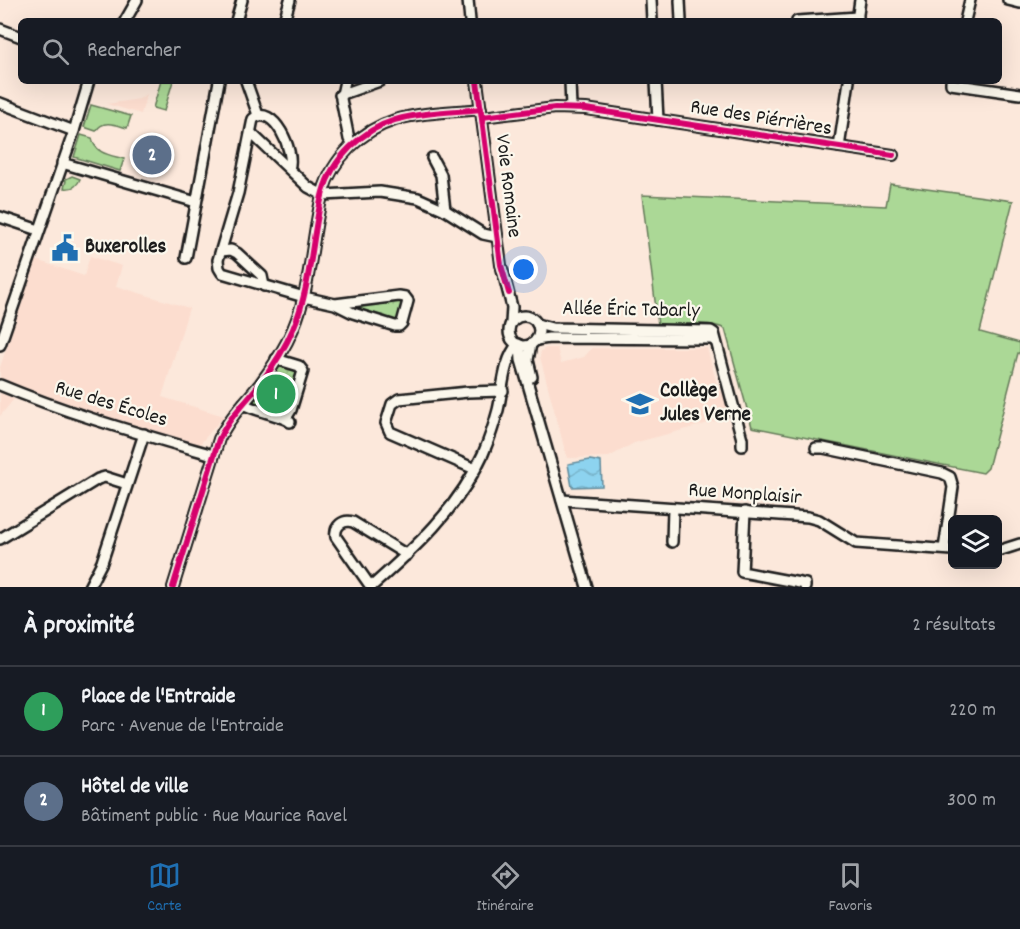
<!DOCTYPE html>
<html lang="fr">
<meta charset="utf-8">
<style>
:root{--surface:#171b24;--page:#20242c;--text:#f1f3f6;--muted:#9ea1a6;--line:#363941;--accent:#1f6fb2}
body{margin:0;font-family:Dekko,sans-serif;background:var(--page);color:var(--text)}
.controls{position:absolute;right:18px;bottom:18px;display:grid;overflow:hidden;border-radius:9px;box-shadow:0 6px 24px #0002}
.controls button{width:54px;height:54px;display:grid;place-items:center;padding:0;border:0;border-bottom:2px solid var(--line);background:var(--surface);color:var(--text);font:30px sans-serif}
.you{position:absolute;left:524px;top:270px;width:21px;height:21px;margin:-15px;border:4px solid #fff;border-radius:50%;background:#1a73e8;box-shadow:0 0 0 9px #1a73e833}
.badge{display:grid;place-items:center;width:39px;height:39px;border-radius:50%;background:var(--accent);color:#fff;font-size:20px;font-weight:700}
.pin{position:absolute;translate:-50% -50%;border:3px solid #fff;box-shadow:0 2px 6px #0006}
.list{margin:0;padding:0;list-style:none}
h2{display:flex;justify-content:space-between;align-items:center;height:78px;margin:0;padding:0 24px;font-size:26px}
h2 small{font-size:20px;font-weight:400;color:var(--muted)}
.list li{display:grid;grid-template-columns:39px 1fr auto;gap:18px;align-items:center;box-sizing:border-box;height:90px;padding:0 24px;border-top:2px solid var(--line)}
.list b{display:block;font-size:22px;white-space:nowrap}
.list p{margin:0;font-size:20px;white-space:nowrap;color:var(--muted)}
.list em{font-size:20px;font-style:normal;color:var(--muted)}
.icon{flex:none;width:33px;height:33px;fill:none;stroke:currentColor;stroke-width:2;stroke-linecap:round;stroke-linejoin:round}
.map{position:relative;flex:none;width:1020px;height:587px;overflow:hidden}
.search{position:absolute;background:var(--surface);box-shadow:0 6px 24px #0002;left:18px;right:18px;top:18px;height:66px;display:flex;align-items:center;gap:15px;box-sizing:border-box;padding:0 21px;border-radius:9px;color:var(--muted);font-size:22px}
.sheet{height:258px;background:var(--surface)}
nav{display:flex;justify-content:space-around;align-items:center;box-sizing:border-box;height:84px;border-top:2px solid var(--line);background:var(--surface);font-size:16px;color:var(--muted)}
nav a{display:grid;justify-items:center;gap:3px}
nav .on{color:var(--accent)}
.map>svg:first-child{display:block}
</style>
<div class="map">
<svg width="1020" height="587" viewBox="0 0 1020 587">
<defs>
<pattern id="forest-crowns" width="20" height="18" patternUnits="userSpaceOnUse" patternTransform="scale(1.5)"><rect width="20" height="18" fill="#abd896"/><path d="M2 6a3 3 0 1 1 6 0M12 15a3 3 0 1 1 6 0" fill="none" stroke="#93b981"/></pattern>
<pattern id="water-waves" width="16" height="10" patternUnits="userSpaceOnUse" patternTransform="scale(1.5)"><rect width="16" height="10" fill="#8dd3ef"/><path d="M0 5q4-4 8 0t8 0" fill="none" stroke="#79b5cc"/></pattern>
</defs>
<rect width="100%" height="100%" fill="#fce8db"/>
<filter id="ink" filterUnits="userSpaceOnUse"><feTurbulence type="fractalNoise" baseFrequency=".0167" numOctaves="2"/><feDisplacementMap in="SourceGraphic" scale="12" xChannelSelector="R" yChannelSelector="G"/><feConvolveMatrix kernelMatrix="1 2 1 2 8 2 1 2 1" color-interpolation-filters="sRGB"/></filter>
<g filter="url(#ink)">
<!-- built -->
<g fill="#fcddcf">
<path d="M 147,94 L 141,114 L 107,104 L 139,99 Z"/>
<path d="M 90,256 L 122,266 L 116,286 L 189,308 L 162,397 L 224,416 L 200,444 L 98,414 L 0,379 L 0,367 L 36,260 L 84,276 Z"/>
<path d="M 546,348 L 557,348 L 561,363 L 584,357 L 592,348 L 707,348 L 719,392 L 724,391 L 731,417 L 634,443 L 609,457 L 567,458 L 540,357 L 541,351 Z"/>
<path d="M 0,393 L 14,399 L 0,416 Z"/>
</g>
<!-- green -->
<g fill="#abd896" stroke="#647a59" stroke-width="1.5">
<path d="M 161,81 L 173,81 L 164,111 L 153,108 Z"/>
<path d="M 91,105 L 131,116 L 127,128 C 116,125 103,119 96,131 L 84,127 Z"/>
<path d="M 81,135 L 92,138 C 95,154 110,155 124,159 L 120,171 L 74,157 Z"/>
<path d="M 72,176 L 80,179 C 77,187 72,189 64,188 L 66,181 L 64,180 Z"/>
<path d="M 890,184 L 1013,201 L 980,332 L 1020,343 L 1020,353 L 1018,353 L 988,468 L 983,473 L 752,427 L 725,329 C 709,320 676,325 658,325 L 642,195 L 886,206 Z"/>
</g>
<!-- forest -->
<g fill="url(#forest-crowns)" stroke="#647a59" stroke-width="1.5">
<path d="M 397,300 L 401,302 L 402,306 L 397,320 L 393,321 L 348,306 Z"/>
<path d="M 282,364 L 296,368 L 301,374 L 288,411 L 283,415 L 252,403 Z"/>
</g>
<!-- water -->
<path fill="url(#water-waves)" stroke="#608a9b" stroke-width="1.5" d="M 590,460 L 601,462 L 602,486 L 572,487 L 568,464 Z"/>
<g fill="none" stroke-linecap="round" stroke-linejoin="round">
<defs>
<g id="minor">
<path d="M 468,0 L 470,21"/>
<path d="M 651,0 L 652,21"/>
<path d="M 680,0 L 681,21"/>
<path d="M 1008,0 L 1020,3"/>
<path d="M 125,21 L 137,0"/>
<path d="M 236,21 L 242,0"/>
<path d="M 284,21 L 290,0"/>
<path d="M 797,21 L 858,17"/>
<path d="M 857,21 L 860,0"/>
<path d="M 965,21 L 970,0"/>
<path d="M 0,29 L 21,37"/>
<path d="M 246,81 L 258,115"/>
<path d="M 345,81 L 341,99 L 349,139 L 353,144"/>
<path d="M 477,81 L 501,265 L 512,307 L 511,323"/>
<path d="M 570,81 L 571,108"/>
<path d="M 656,81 L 658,120"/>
<path d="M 951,81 L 951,84 L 1020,94"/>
<path d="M 340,95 L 380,81"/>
<path d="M 0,103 L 74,131"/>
<path d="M 482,117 L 555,108 L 586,109 L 893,155"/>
<path d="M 251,133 L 308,187 L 323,195 L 380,192 L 418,198 L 445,210 L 483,234 L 497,237"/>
<path d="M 839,147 L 849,81"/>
<path d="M 432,158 L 441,175 L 445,210"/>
<path d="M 62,163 L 196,202"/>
<path d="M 289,168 C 296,153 273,102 253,119 L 238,193 L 218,260 L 219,268 L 222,273 L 304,297 L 335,304 L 353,313 L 395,326 L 399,326 L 402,323 L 408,301 L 405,297 L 399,296 L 335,304"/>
<path d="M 0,217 L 39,230"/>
<path d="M 221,251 L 231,250 L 237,253 L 262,276 L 264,286"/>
<path d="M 186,258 L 219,81"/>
<circle cx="524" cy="331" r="15"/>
<path d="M 537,324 L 552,328 L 711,331 L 714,333 L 742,439 L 742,446"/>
<path d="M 536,340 L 549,338 L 712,339 L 716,342"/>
<path d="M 531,344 L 528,360 L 532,377"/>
<path d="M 0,345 L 74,131 L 89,81"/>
<path d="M 520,345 L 521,360 L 587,587"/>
<path d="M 276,359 L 299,366 L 303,371 L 291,410 L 286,418"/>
<path d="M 0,385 C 69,414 141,434 213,455"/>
<path d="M 243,404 C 256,411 284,416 290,422"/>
<path d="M 816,448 L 823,448 L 942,473 L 950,477 L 953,487 L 944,549"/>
<path d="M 475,469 L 390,432 L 386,423 L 392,404 L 399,399 L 468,392 L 503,391"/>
<path d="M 562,500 L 808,517 L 819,520 L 856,543 L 952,550"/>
<path d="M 745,512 L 742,572 L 805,584 L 805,587"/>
<path d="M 0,539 L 98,479 L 105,477 L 127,484"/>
<path d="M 672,542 L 673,508"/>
<path d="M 998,551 L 1020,544"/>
<path d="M 89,587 L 102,562 L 144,434"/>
<path d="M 173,587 L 219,439 C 229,418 245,402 260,384 C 272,368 285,348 293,329 C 312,285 311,237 323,192 C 332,159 362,130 395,120 C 422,112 452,112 481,109"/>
<path d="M 371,587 C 415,548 458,509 483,454 C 489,440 494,425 498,410 C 503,390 503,360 518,344"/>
<path d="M 371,587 L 336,537 C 334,526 343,519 353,522 L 407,555"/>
</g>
</defs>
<!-- minor casing -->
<use href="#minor" stroke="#1c1c1c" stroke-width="14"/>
<!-- minor -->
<use href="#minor" stroke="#fbf7ec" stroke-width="9"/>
<defs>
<g id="cycleway">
<path d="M 477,81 L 501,265 L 509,293"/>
<path d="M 482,117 L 555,108 L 586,109 L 893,155"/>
<path d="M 173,587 L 219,439 C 229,418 245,402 260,384 C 272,368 285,348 293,329 C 312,285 311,237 323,192 C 332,159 362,130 395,120 C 422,112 452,112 481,109"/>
</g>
</defs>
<!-- cycleway casing -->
<use href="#cycleway" stroke="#fbf7ec" stroke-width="10"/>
<!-- cycleway -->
<use href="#cycleway" stroke="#d6006c" stroke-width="6"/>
</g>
</g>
<!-- icons -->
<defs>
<symbol id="civic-bare" viewBox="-9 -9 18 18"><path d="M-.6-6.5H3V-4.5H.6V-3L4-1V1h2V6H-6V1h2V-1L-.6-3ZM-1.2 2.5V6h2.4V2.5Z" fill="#1f6fb2" stroke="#fbf7ec" stroke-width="2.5" paint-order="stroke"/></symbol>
<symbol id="school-bare" viewBox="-9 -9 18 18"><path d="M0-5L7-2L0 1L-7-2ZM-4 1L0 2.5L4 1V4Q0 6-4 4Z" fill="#1f6fb2" stroke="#fbf7ec" stroke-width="2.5" paint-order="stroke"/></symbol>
</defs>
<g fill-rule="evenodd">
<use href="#civic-bare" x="46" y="229" width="38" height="38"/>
<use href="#school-bare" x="621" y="385" width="38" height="38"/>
</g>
<g text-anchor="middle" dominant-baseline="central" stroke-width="4.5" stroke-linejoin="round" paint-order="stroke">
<!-- street labels -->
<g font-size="21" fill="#1c1c1c" stroke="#fbf7ec">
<text transform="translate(761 119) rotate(9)">Rue des Piérrières</text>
<text transform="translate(507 186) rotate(83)">Voie Romaine</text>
<text transform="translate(631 311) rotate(1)">Allée Éric Tabarly</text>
<text transform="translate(111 405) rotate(17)">Rue des Écoles</text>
<text transform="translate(745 495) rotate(4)">Rue Monplaisir</text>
</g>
<!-- poi labels -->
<g font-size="21" font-weight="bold" fill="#1c1c1c" stroke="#fbf7ec" text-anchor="start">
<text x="85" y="248">Buxerolles</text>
<text x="660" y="392">Collège<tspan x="660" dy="24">Jules Verne</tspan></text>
</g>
</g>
</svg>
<div class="controls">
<button><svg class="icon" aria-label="layers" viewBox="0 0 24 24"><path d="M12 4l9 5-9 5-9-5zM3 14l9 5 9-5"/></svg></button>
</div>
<div class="you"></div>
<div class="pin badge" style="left:276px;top:394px;background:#2e9e5b">1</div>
<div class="pin badge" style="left:152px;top:155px;background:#5c6f8a">2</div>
<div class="search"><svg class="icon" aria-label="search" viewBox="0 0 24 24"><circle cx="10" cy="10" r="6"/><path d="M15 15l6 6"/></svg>Rechercher</div>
</div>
<section class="sheet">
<h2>À proximité<small>2 résultats</small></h2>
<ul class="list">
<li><span class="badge" style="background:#2e9e5b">1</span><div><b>Place de l'Entraide</b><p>Parc · Avenue de l'Entraide</p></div><em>220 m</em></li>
<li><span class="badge" style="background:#5c6f8a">2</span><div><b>Hôtel de ville</b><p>Bâtiment public · Rue Maurice Ravel</p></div><em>300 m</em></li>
</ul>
</section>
<nav>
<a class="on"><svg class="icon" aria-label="map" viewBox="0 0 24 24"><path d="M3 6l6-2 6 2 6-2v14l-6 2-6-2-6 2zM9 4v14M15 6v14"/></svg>Carte</a>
<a><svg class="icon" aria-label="directions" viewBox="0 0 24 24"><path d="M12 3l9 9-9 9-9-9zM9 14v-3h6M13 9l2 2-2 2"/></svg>Itinéraire</a>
<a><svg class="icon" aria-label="saved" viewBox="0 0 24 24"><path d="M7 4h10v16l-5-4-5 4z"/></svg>Favoris</a>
</nav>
